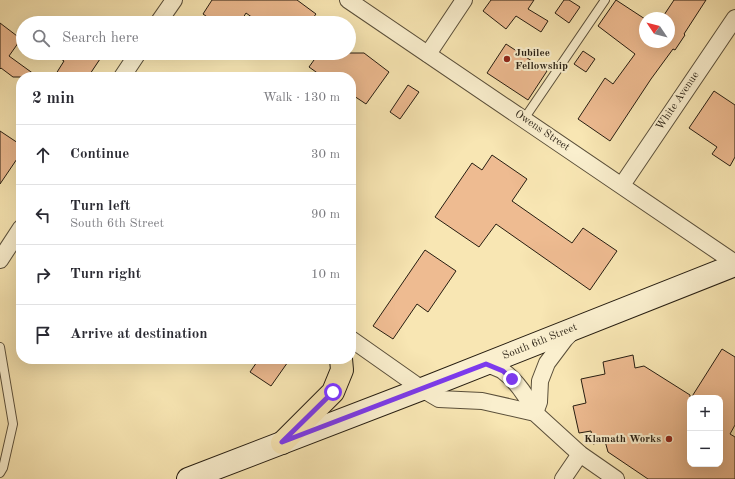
<!DOCTYPE html>
<meta charset="utf-8">
<style>
:root{--surface:#fff;--page:#f2f2f3;--text:#2b2b33;--muted:#7c7c81;--line:#e1e1e2}
body{margin:0;font-family:"Old Standard TT",serif;background:var(--page);color:var(--text)}
.controls{position:absolute;right:12px;bottom:12px;display:grid;overflow:hidden;border-radius:8px;box-shadow:0 4px 16px #0002}
.controls button{width:36px;height:36px;display:grid;place-items:center;padding:0;border:0;border-bottom:1px solid var(--line);background:var(--surface);color:var(--text);font:20px sans-serif}
.compass{position:absolute;left:639px;top:12px;width:36px;height:36px;border-radius:50%;background:var(--surface);box-shadow:0 4px 16px #0002;rotate:305deg}
.stop{position:absolute;width:12px;height:12px;margin:-9px;border:3px solid #7c3aed;border-radius:50%;background:#fff}
.stop.end{background:#7c3aed;border-color:#fff;box-shadow:0 1px 4px #0008}
.list{margin:0;padding:0;list-style:none}
h2{display:flex;justify-content:space-between;align-items:center;height:52px;margin:0;padding:0 16px;font-size:17px}
h2 small{font-size:13px;font-weight:400;color:var(--muted)}
.list li{display:grid;grid-template-columns:26px 1fr auto;gap:12px;align-items:center;box-sizing:border-box;height:60px;padding:0 16px;border-top:1px solid var(--line)}
.list b{display:block;font-size:15px;white-space:nowrap}
.list p{margin:0;font-size:13px;white-space:nowrap;color:var(--muted)}
.list em{font-size:13px;font-style:normal;color:var(--muted)}
.icon{flex:none;width:22px;height:22px;fill:none;stroke:currentColor;stroke-width:2;stroke-linecap:round;stroke-linejoin:round}
.map{position:relative;flex:none;width:735px;height:479px;overflow:hidden}
.search{position:absolute;background:var(--surface);box-shadow:0 4px 16px #0002;left:16px;top:16px;width:340px;height:44px;display:flex;align-items:center;gap:10px;box-sizing:border-box;padding:0 14px;border-radius:22px;color:var(--muted);font-size:15px}
.panel{position:absolute;background:var(--surface);box-shadow:0 4px 16px #0002;left:16px;top:72px;width:340px;height:292px;border-radius:16px}
.map>svg:first-child{display:block}
</style>
<div class="map">
<svg width="735" height="479" viewBox="0 0 735 479">
<rect width="100%" height="100%" fill="#f8e6b3"/>
<filter id="stains"><feTurbulence type="fractalNoise" baseFrequency=".005" numOctaves="4"/><feColorMatrix values="0 0 0 0 .2 0 0 0 0 .09 0 0 0 0 .02 0 0 0 .5 -.17"/></filter>
<radialGradient id="worn" r=".72"><stop offset=".6" stop-color="#630" stop-opacity="0"/><stop offset="1" stop-color="#630" stop-opacity=".3"/></radialGradient>
<!-- building -->
<g fill="#eebb91" stroke="#261d11">
<path d="M 212,0 L 297,0 L 316,14 L 309,23 L 260,23 L 246,13 L 240,23 L 216,23 L 203,14 Z"/>
<path d="M 491,0 L 534,0 L 528,9 L 548,21 L 541,32 L 516,16 L 506,29 L 483,11 Z"/>
<path d="M 564,0 L 569,0 L 580,7 L 569,23 L 555,13 Z"/>
<path d="M 616,0 L 645,19 L 645,42 L 669,42 L 669,18 L 662,18 L 674,0 L 706,0 L 684,34 L 685,35 L 675,50 L 673,49 L 651,79 L 610,141 L 578,119 L 605,78 L 613,84 L 635,54 L 598,26 Z"/>
<path d="M 0,23 L 21,39 L 9,56 L 38,77 L 13,77 L 1,68 L 0,69 Z"/>
<path d="M 506,44 L 547,71 L 528,100 L 487,73 Z"/>
<path d="M 583,51 L 595,59 L 586,72 L 574,64 Z"/>
<path d="M 52,53 L 92,53 L 100,59 L 88,77 L 54,77 L 64,61 Z"/>
<path d="M 319,53 L 364,53 L 389,72 L 366,104 L 351,94 L 351,77 L 323,77 L 309,67 Z"/>
<path d="M 408,85 L 419,92 L 400,119 L 390,112 Z"/>
<path d="M 714,91 L 735,105 L 735,157 L 730,166 L 712,154 L 717,147 L 689,128 Z"/>
<path d="M 0,131 L 21,145 L 21,153 L 0,184 Z"/>
<path d="M 492,155 L 527,179 L 512,201 L 572,243 L 583,228 L 617,251 L 590,290 L 496,224 L 479,247 L 435,217 L 472,163 L 482,170 Z"/>
<path d="M 425,250 L 456,271 L 428,312 L 417,304 L 393,339 L 373,326 Z"/>
<path d="M 722,349 L 735,357 L 735,425 L 730,434 L 735,437 L 735,479 L 648,479 L 608,452 L 605,441 L 593,444 L 591,431 L 579,433 L 573,406 L 586,403 L 581,379 L 605,374 L 603,362 L 633,355 L 635,368 L 644,366 L 690,395 L 690,464 L 720,464 L 720,398 L 691,398 Z"/>
<path d="M 259,359 L 290,359 L 271,386 L 250,372 Z"/>
</g>
<g fill="none" stroke-linecap="round" stroke-linejoin="round">
<defs>
<g id="service">
<path d="M 524,119 L 605,0"/>
<path d="M 0,347 L 13,424 L 3,468 L 0,473"/>
</g>
<g id="minor">
<path d="M 348,0 L 735,263"/>
<path d="M 158,23 L 174,0"/>
<path d="M 428,54 L 464,0"/>
<path d="M 122,77 L 138,53"/>
<path d="M 622,185 L 735,18"/>
<path d="M 0,260 L 21,228"/>
<path d="M 351,339 L 422,389 L 439,399 L 482,401 L 535,413 L 580,454 L 616,479"/>
<path d="M 486,364 C 491,366 498,368 503,371 C 518,382 527,397 535,413"/>
<path d="M 535,413 L 539,402 L 540,381 L 547,363 L 565,339 L 574,330"/>
<path d="M 563,479 L 580,454"/>
</g>
<path id="secondary" d="M 188,479 L 422,389 L 735,265"/>
<path id="primary" d="M 282,443 L 333,392 L 342,370 L 341,359"/>
</defs>
<!-- service casing -->
<use href="#service" stroke="#5a4f3a" stroke-width="10"/>
<!-- minor casing -->
<use href="#minor" stroke="#5a4f3a" stroke-width="18"/>
<!-- secondary casing -->
<use href="#secondary" stroke="#261d11" stroke-width="24"/>
<!-- primary casing -->
<use href="#primary" stroke="#261d11" stroke-width="24"/>
<!-- service -->
<use href="#service" stroke="#faefce" stroke-width="8"/>
<!-- minor -->
<use href="#minor" stroke="#faefce" stroke-width="16"/>
<!-- secondary -->
<use href="#secondary" stroke="#faefce" stroke-width="22"/>
<!-- primary -->
<use href="#primary" stroke="#f8e6b3" stroke-width="22"/>
</g>
<g fill="none" stroke-linecap="round" stroke-linejoin="round">
<!-- route -->
<path stroke="#7c3aed" stroke-width="5" d="M 333,392 L 282,442 L 486,364 L 503,371 L 512,379"/>
</g>
<!-- markers -->
<g fill="#8f2418" stroke="#faefce" stroke-width="1.5">
<circle cx="507" cy="59" r="4"/>
<circle cx="669" cy="439" r="4"/>
</g>
<g text-anchor="middle" dominant-baseline="central" stroke-width="4" stroke-linejoin="round" paint-order="stroke">
<!-- poi labels -->
<g font-size="11" font-weight="bold" fill="#261d11" stroke="#faefce" text-anchor="start">
<text x="515" y="53">Jubilee<tspan x="515" dy="13">Fellowship</tspan></text>
<text x="661" y="439" text-anchor="end">Klamath Works</text>
</g>
<!-- street labels -->
<g font-size="11" fill="#261d11" stroke="#faefce">
<text transform="translate(678 101) rotate(-56)">White Avenue</text>
<text transform="translate(542 131) rotate(34)">Owens Street</text>
<text transform="translate(540 342) rotate(-22)">South 6th Street</text>
</g>
</g>
<rect width="100%" height="100%" filter="url(#stains)"/>
<rect width="100%" height="100%" fill="url(#worn)"/>
</svg>
<div class="controls">
<button>+</button>
<button>−</button>
</div>
<svg class="compass" viewBox="-18 -18 36 36"><path d="M0-13l5 13h-10z" fill="#e53935"/><path d="M0 13l5-13h-10z" fill="#7c7c81"/></svg>
<div class="stop" style="left:333px;top:392px"></div>
<div class="stop end" style="left:512px;top:379px"></div>
<div class="search"><svg class="icon" aria-label="search" viewBox="0 0 24 24"><circle cx="10" cy="10" r="6"/><path d="M15 15l6 6"/></svg>Search here</div>
<section class="panel">
<h2>2 min<small>Walk · 130 m</small></h2>
<ul class="list">
<li><svg class="icon" aria-label="ahead" viewBox="0 0 24 24"><path d="M12 20V5M6 11l6-6 6 6"/></svg><div><b>Continue</b></div><em>30 m</em></li>
<li><svg class="icon" aria-label="left" viewBox="0 0 24 24"><path d="M17 20v-9H6M10 6l-5 5 5 5"/></svg><div><b>Turn left</b><p>South 6th Street</p></div><em>90 m</em></li>
<li><svg class="icon" aria-label="right" viewBox="0 0 24 24"><path d="M7 20v-9h11M14 6l5 5-5 5"/></svg><div><b>Turn right</b></div><em>10 m</em></li>
<li><svg class="icon" aria-label="arrive" viewBox="0 0 24 24"><path d="M6 21V4h12l-3 4 3 4H6"/></svg><div><b>Arrive at destination</b></div></li>
</ul>
</section>
</div>
